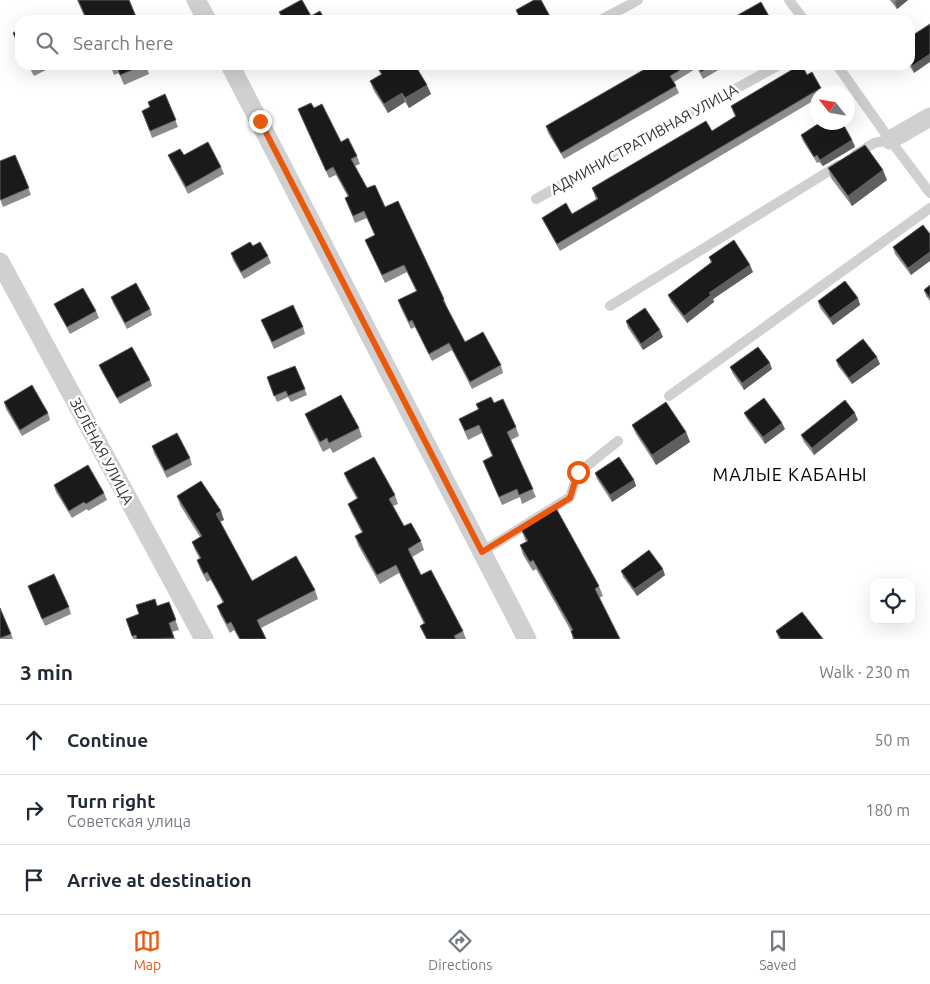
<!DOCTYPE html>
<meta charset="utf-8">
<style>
:root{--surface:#fff;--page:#f6f6f7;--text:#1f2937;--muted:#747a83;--line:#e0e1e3;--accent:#ea580c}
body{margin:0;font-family:Ubuntu,sans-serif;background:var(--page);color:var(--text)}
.controls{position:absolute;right:15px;bottom:15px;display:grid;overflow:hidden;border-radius:10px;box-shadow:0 5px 20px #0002}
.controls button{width:45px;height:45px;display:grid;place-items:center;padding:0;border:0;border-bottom:1px solid var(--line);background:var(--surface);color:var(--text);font:25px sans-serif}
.compass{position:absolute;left:810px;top:85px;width:45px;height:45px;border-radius:50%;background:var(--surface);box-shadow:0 5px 20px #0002;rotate:301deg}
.stop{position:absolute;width:15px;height:15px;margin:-11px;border:4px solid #ea580c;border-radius:50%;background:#fff}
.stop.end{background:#ea580c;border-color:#fff;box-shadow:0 1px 5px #0008}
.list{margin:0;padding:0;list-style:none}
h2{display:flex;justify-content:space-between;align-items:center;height:65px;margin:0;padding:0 20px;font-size:21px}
h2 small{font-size:16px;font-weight:400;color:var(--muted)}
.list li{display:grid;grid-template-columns:32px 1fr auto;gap:15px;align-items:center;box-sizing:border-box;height:70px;padding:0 20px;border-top:1px solid var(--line)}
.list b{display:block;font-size:19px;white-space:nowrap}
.list p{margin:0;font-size:16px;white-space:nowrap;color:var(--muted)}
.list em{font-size:16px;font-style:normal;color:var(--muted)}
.icon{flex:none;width:28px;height:28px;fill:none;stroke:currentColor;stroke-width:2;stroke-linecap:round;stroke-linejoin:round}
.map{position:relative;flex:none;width:930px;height:639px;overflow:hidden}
.search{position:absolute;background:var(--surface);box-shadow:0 5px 20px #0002;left:15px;right:15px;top:15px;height:55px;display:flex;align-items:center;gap:12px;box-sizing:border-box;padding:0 18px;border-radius:15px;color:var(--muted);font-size:19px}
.sheet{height:275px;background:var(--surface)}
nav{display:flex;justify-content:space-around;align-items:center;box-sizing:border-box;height:70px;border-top:1px solid var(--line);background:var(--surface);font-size:14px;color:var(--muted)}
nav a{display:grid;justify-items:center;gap:2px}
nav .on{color:var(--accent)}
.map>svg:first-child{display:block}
</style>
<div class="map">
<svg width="930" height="639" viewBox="0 0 930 639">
<rect width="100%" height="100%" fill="#fff"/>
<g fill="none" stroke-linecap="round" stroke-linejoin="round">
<!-- service -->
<g stroke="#d0d0d0" stroke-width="10">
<path d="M 789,0 L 804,20"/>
<path d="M 601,20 L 638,0"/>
<path d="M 837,65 L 890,140 L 930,193"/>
<path d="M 855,155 L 874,143 L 890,140"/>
<path d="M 536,199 L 779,65"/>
<path d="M 610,306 L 839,165"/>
<path d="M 669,396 L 930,208"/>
<path d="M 482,552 L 570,497 L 578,473 L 618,441"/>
</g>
<!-- minor -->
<g stroke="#d0d0d0" stroke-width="19">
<path d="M 196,0 L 207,20"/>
<path d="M 230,65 L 527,639"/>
<path d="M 890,140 L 930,117"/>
<path d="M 0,262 L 204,639"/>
</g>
</g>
<!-- wall -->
<g fill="#8c8c8c">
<path d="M 77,0 L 129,0 L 137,19 L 140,20 L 86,20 Z"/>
<path d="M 890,0 L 908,0 L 897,9 Z"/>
<path d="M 910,37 L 914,73 L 909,65 L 910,65 Z"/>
<path d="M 28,65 L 56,65 L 34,76 Z"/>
<path d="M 110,65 L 146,65 L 149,74 L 124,85 L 119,73 L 114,75 Z"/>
<path d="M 652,65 L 727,65 L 703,79 L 697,68 L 674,82 L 679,93 L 564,159 L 548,133 L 546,126 Z"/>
<path d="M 379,70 L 431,94 L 409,108 L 405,102 L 388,113 L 374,91 L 370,81 L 381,75 Z"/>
<path d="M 807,75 L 821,88 L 823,92 L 818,92 L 818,98 L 560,251 L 545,224 L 542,218 L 572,214 L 596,199 L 592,188 L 712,131 L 735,117 L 731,106 Z"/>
<path d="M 165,94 L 178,127 L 152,138 L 142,111 L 150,107 Z"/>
<path d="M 314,108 L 341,142 L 357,156 L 360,164 L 355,166 L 367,188 L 385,207 L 444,299 L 447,307 L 446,307 L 465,342 L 501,365 L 503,373 L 472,389 L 452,350 L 432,361 L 415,327 L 411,329 L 401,308 L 398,300 L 416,291 L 407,272 L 385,283 L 365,240 L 375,236 L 367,218 L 355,223 L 345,198 L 348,197 L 336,175 L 329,178 L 298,109 Z"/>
<path d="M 801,135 L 852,140 L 855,147 L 823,166 L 819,162 L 817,163 L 803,141 Z"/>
<path d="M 15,155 L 31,195 L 3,207 L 0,199 Z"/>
<path d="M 168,155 L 184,155 L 221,167 L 224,174 L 188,194 L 171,162 Z"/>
<path d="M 828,168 L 887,180 L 852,206 L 831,178 Z"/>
<path d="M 923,225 L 911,275 L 895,254 L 893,247 Z"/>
<path d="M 253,246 L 268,256 L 271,263 L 244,279 L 233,260 L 231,253 Z"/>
<path d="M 709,257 L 753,272 L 713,299 L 714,302 L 687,323 L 671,302 L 668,295 L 711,263 Z"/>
<path d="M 930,285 L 930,301 L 926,296 L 924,290 Z"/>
<path d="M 111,297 L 150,309 L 152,315 L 127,329 L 113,303 Z"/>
<path d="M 858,298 L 860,305 L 833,325 L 820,308 L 818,301 Z"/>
<path d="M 54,304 L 96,311 L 99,318 L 70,334 L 57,310 Z"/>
<path d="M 261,320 L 303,327 L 305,334 L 274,349 Z"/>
<path d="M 626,321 L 663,337 L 643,350 L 628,328 Z"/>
<path d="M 836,360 L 880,364 L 852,384 L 838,366 Z"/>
<path d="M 99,365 L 150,380 L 152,386 L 120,404 L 102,372 Z"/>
<path d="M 295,366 L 307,395 L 291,402 L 288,397 L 277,402 L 267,377 Z"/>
<path d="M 730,367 L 772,369 L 744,390 L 733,374 Z"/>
<path d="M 4,402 L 48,413 L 50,420 L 22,436 L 6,409 Z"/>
<path d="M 494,403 L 516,427 L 519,436 L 511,440 L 536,497 L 522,504 L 520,497 L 502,505 L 483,461 L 492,456 L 482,433 L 468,440 L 459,419 L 478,410 L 476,404 Z"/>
<path d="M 744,413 L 785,429 L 765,444 L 747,419 Z"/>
<path d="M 305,414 L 359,428 L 362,437 L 333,453 L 330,448 L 323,452 L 309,424 Z"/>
<path d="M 858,420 L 814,455 L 804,442 L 801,435 Z"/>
<path d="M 632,425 L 686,432 L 690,442 L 656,465 L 636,434 Z"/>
<path d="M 152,446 L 190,458 L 192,465 L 167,478 L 154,453 Z"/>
<path d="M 344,473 L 395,495 L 398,504 L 393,506 L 404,526 L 421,541 L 424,550 L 412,557 L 421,575 L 463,631 L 466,639 L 426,639 L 420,626 L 424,624 L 399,573 L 380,584 L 358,545 L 355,536 L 362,533 L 351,512 L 348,504 L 357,499 L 347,481 Z"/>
<path d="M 595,473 L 634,480 L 636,486 L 612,502 L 597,479 Z"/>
<path d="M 54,485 L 104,493 L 107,500 L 88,511 L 87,509 L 72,518 L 56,492 Z"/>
<path d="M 177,496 L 224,520 L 220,522 L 252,581 L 315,590 L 318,599 L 261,628 L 266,639 L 239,639 L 234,630 L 230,633 L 220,614 L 217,606 L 223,603 L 211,580 L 207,582 L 200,569 L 197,560 L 200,559 L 195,550 L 192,542 L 200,537 L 180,505 Z"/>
<path d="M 521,529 L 599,586 L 603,596 L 599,598 L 620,639 L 573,639 L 571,631 L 536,569 L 533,571 L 523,555 L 520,545 L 526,542 Z"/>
<path d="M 621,571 L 665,575 L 637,596 L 623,577 Z"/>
<path d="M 28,586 L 69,607 L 71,614 L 45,626 Z"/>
<path d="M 169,602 L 179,630 L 172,632 L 175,639 L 133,639 L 126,619 Z"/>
<path d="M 0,608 L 11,634 L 13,639 L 0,639 Z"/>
<path d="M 776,631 L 823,639 L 779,639 Z"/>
</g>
<!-- shaded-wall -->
<g fill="#5f5f5f">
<path d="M 897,0 L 908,0 L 897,9 L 895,2 Z"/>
<path d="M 930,54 L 930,62 L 914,73 L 912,66 Z"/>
<path d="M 427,85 L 431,94 L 409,108 L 405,98 Z"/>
<path d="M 402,93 L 405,102 L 388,113 L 384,104 Z"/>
<path d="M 852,140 L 855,147 L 823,166 L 820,160 Z"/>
<path d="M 883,170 L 887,180 L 852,206 L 848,196 Z"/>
<path d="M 930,252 L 930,261 L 911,275 L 908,268 Z"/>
<path d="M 750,265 L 753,272 L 713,299 L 714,302 L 687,323 L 684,316 L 709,293 Z"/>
<path d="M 858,298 L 860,305 L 833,325 L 830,318 Z"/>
<path d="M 660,330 L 663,337 L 643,350 L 641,344 Z"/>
<path d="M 877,357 L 880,364 L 852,384 L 849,378 Z"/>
<path d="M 770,363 L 772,369 L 744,390 L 742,383 Z"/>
<path d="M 855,413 L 858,420 L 814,455 L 812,448 Z"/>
<path d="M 782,423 L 785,429 L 765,444 L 763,437 Z"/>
<path d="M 686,432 L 690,442 L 656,465 L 652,455 Z"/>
<path d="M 634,480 L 636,486 L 612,502 L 610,495 Z"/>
<path d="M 221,511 L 224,520 L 219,522 L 216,514 Z"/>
<path d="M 663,569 L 665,575 L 637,596 L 634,589 Z"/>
</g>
<!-- building -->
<g fill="#1a1a1a" stroke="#5f5f5f">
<path d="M 78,0 L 129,0 L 137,19 L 139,18 L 140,20 L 87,20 Z"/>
<path d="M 301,0 L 302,0 L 311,16 L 320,11 L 325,20 L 284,20 L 279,12 Z"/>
<path d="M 534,0 L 541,0 L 552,20 L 521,20 L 516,10 Z"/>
<path d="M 761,2 L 770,18 L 767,20 L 729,20 Z"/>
<path d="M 487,17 L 489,20 L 481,20 Z"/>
<path d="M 930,24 L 930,54 L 912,66 L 910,64 L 910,37 Z"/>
<path d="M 20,29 L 20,47 L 13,33 Z"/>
<path d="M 29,65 L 40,65 L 31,69 Z"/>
<path d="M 116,65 L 144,65 L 120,75 Z"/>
<path d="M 387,65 L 415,65 L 427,85 L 405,98 L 402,93 L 384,104 L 370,81 L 382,74 L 379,70 Z"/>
<path d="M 652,65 L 689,65 L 670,76 L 676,86 L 561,153 L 546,126 Z"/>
<path d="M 697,65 L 713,65 L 701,72 Z"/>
<path d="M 800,65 L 802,65 L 807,75 L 812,72 L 821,88 L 557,244 L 542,218 L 566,203 L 572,214 L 598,199 L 592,188 L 706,121 L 712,131 L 736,116 L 731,106 Z"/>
<path d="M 165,94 L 176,120 L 150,131 L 142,111 L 150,107 L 148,102 Z"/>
<path d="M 311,103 L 314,108 L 322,104 L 341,142 L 348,138 L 357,156 L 351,159 L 367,188 L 375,185 L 385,207 L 398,201 L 444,299 L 443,300 L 465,342 L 483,332 L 501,365 L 470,382 L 449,343 L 429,354 L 412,320 L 409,322 L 398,300 L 417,291 L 404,265 L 382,275 L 365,240 L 375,235 L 364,211 L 353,216 L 345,198 L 349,196 L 333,167 L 326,171 L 298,109 Z"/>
<path d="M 821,122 L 842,122 L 852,140 L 820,160 L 817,155 L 814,157 L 801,135 Z"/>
<path d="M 208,142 L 221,167 L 186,187 L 168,155 L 180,149 L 184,155 Z"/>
<path d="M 865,145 L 883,170 L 848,196 L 828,168 Z"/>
<path d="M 15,155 L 29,188 L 1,200 L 0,198 L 0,161 Z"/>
<path d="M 923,225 L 930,234 L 930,252 L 908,268 L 893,247 Z"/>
<path d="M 734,240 L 750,265 L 709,293 L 711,295 L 684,316 L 668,295 L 712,262 L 709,257 Z"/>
<path d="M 250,242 L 253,246 L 260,242 L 268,256 L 241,272 L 231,253 Z"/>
<path d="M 845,281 L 858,298 L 830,318 L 818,301 Z"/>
<path d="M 136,283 L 150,309 L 125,323 L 111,297 Z"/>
<path d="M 930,285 L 930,298 L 924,290 Z"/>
<path d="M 83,288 L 96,311 L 67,327 L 54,304 Z"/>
<path d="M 293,305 L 303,327 L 272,342 L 261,320 Z"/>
<path d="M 645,308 L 660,330 L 641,344 L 626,321 Z"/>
<path d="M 863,339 L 877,357 L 849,378 L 836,360 Z"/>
<path d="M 132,347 L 150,380 L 117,398 L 99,365 Z"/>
<path d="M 758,347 L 770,363 L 742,383 L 730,367 Z"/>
<path d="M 295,366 L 305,389 L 288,396 L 286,391 L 274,396 L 267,377 Z"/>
<path d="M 32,385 L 48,413 L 20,430 L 4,402 Z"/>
<path d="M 341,395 L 359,428 L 329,443 L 327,438 L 320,442 L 305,414 Z"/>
<path d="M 491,397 L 494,403 L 503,399 L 516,427 L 507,432 L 533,489 L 519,495 L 517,489 L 499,497 L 483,461 L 493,456 L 479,425 L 465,431 L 459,419 L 479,409 L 476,404 Z"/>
<path d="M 764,398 L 782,423 L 763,437 L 744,413 Z"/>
<path d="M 845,400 L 855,413 L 812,448 L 801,435 Z"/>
<path d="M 666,402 L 686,432 L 652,455 L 632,425 Z"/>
<path d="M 177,433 L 190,458 L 165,471 L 152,446 Z"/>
<path d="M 374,457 L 395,495 L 389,499 L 404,526 L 411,523 L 421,541 L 408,549 L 421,575 L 431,570 L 463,631 L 454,636 L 456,639 L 427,639 L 420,626 L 425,623 L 396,565 L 377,575 L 355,536 L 363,532 L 348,504 L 358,498 L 344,473 Z"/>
<path d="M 619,457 L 634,480 L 610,495 L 595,473 Z"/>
<path d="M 88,465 L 104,493 L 86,504 L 84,502 L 69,511 L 54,485 Z"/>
<path d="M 201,481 L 221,511 L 216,514 L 252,581 L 296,556 L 315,590 L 257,620 L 266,639 L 240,639 L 231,622 L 227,624 L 217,606 L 224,602 L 207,572 L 204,574 L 197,560 L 201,558 L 192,542 L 202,536 L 177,496 Z"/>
<path d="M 556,508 L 599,586 L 595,589 L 620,639 L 574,639 L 571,631 L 573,630 L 533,560 L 530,562 L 520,545 L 528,541 L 521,529 Z"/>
<path d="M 649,550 L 663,569 L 634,589 L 621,571 Z"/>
<path d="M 54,574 L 69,607 L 42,619 L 28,586 Z"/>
<path d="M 155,599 L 157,606 L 169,602 L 176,620 L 169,623 L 174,638 L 137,639 L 136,635 L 132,636 L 126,619 L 139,614 L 136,605 Z"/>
<path d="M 0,608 L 11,634 L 0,638 Z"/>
<path d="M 802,612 L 823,639 L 781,639 L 776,631 Z"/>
</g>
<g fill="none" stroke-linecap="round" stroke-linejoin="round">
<!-- route -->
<path stroke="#ea580c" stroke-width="6" d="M 260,121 L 482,552 L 570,498 L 578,472"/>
</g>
<g text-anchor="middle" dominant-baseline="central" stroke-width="5" stroke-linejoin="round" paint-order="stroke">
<!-- street labels -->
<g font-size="15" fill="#333" stroke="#fff">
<text transform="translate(644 139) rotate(-29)">АДМИНИСТРАТИВНАЯ УЛИЦА</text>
<text transform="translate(102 451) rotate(62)">ЗЕЛЁНАЯ УЛИЦА</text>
</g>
<!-- quarter labels -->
<g font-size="18" letter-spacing="1" fill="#000" stroke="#fff">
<text x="790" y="474">МАЛЫЕ КАБАНЫ</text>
</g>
</g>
</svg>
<div class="controls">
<button><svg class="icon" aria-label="locate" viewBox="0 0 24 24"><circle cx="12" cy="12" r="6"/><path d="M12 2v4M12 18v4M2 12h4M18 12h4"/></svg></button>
</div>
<svg class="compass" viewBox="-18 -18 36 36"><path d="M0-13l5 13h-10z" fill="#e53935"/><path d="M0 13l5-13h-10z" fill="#747a83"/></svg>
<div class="stop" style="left:578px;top:472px"></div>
<div class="stop end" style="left:260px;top:121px"></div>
<div class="search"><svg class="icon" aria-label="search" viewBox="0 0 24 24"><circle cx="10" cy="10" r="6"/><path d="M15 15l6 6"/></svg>Search here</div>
</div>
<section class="sheet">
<h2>3 min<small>Walk · 230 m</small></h2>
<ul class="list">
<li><svg class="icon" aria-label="ahead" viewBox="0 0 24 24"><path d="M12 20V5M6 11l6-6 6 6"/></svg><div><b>Continue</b></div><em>50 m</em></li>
<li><svg class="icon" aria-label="right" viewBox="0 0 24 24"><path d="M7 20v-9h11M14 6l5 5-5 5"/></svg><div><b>Turn right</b><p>Советская улица</p></div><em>180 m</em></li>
<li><svg class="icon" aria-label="arrive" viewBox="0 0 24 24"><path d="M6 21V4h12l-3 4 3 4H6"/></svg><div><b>Arrive at destination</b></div></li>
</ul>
</section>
<nav>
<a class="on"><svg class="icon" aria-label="map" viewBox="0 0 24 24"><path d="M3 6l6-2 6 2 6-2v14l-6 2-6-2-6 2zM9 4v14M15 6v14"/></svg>Map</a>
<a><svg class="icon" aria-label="directions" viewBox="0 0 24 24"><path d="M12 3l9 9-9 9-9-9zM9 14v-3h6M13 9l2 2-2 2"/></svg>Directions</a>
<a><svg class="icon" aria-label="saved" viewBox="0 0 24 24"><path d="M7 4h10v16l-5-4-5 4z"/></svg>Saved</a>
</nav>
